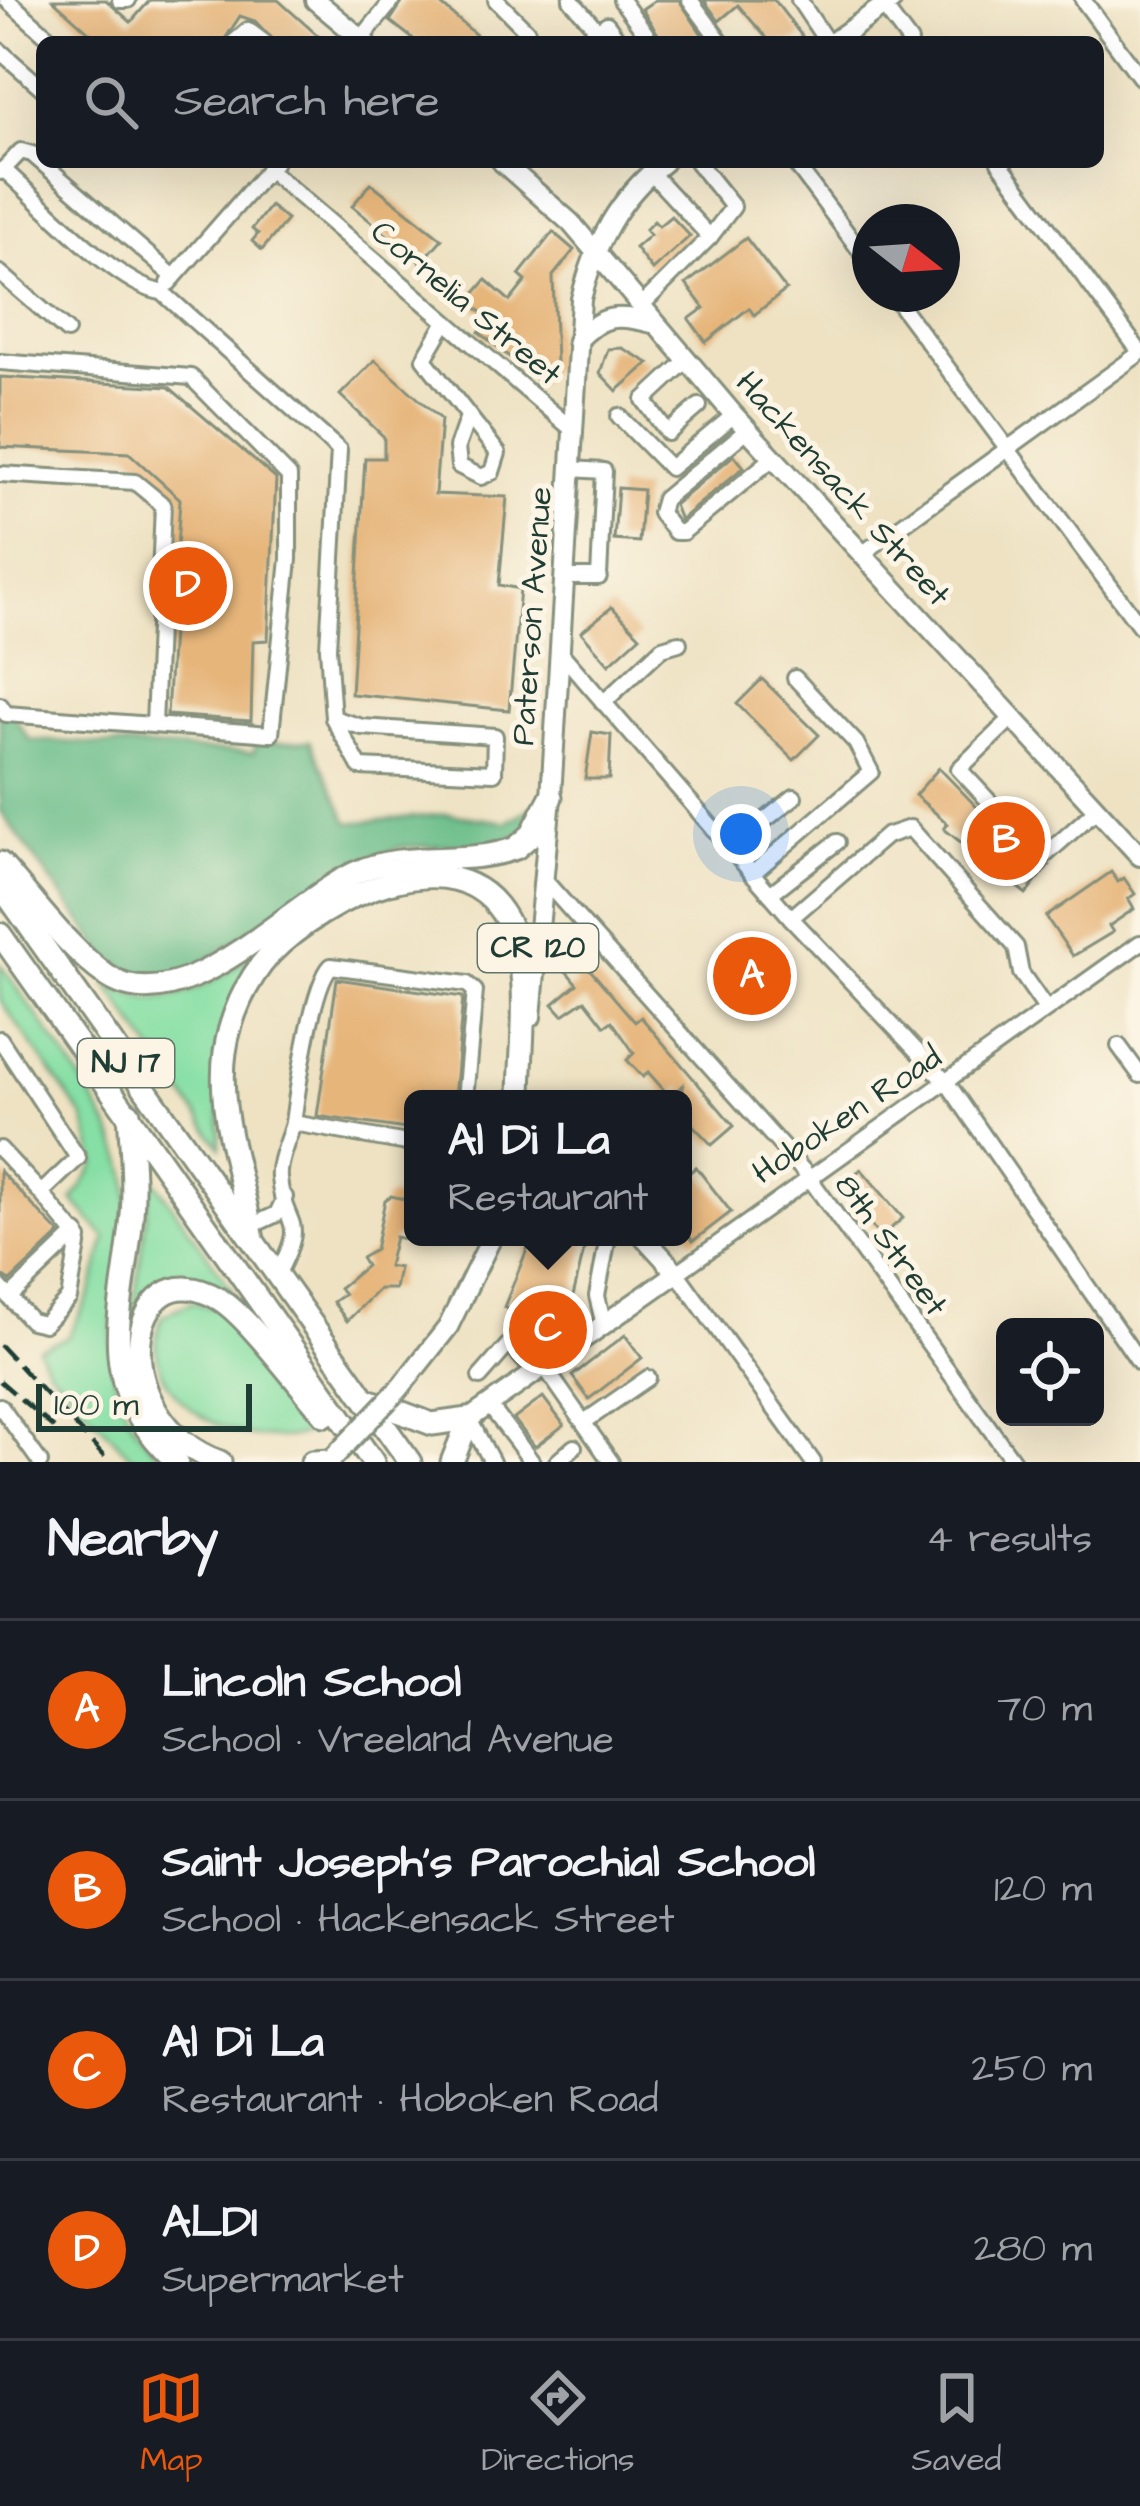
<!DOCTYPE html>
<meta charset="utf-8">
<style>
:root{--surface:#171b24;--page:#20242c;--text:#f1f3f6;--muted:#9ea1a6;--line:#363941;--accent:#ea580c}
body{margin:0;font-family:"Architects Daughter",sans-serif;background:var(--page);color:var(--text)}
.controls{position:absolute;right:36px;bottom:36px;display:grid;overflow:hidden;border-radius:18px;box-shadow:0 12px 48px #0002}
.controls button{width:108px;height:108px;display:grid;place-items:center;padding:0;border:0;border-bottom:3px solid var(--line);background:var(--surface);color:var(--text);font:60px sans-serif}
.compass{position:absolute;left:852px;top:204px;width:108px;height:108px;border-radius:50%;background:var(--surface);box-shadow:0 12px 48px #0002;rotate:107deg}
.scale{position:absolute;left:36px;bottom:30px;width:216px;box-sizing:border-box;padding-left:12px;border:6px solid #1f3d34;border-top:0;font-size:33px;line-height:42px;white-space:nowrap;color:#1f3d34;-webkit-text-stroke:9px #fcf5e5;paint-order:stroke}
.you{position:absolute;left:741px;top:834px;width:42px;height:42px;margin:-30px;border:9px solid #fff;border-radius:50%;background:#1a73e8;box-shadow:0 0 0 18px #1a73e833}
.badge{display:grid;place-items:center;width:78px;height:78px;border-radius:50%;background:var(--accent);color:#fff;font-size:39px;font-weight:700}
.pin{position:absolute;translate:-50% -50%;border:6px solid #fff;box-shadow:0 3px 12px #0006}
.popup{position:absolute;left:404px;top:1090px;width:288px;height:156px;box-sizing:border-box;display:grid;place-content:center;border-radius:18px;background:var(--surface);filter:drop-shadow(0 3px 9px #0005);font-size:39px;white-space:nowrap;color:var(--muted)}
.popup b{font-size:45px;color:var(--text)}
.popup::after{content:'';position:absolute;left:50%;top:100%;margin-left:-24px;border:24px solid transparent;border-top-color:var(--surface)}
.list{margin:0;padding:0;list-style:none}
h2{display:flex;justify-content:space-between;align-items:center;height:156px;margin:0;padding:0 48px;font-size:51px}
h2 small{font-size:39px;font-weight:400;color:var(--muted)}
.list li{display:grid;grid-template-columns:78px 1fr auto;gap:36px;align-items:center;box-sizing:border-box;height:180px;padding:0 48px;border-top:3px solid var(--line)}
.list b{display:block;font-size:45px;white-space:nowrap}
.list p{margin:0;font-size:39px;white-space:nowrap;color:var(--muted)}
.list em{font-size:39px;font-style:normal;color:var(--muted)}
.icon{flex:none;width:66px;height:66px;fill:none;stroke:currentColor;stroke-width:2;stroke-linecap:round;stroke-linejoin:round}
.map{position:relative;flex:none;width:1140px;height:1462px;overflow:hidden}
.search{position:absolute;background:var(--surface);box-shadow:0 12px 48px #0002;left:36px;right:36px;top:36px;height:132px;display:flex;align-items:center;gap:30px;box-sizing:border-box;padding:0 42px;border-radius:18px;color:var(--muted);font-size:45px}
.sheet{height:876px;background:var(--surface)}
nav{display:flex;justify-content:space-around;align-items:center;box-sizing:border-box;height:168px;border-top:3px solid var(--line);background:var(--surface);font-size:33px;color:var(--muted)}
nav a{display:grid;justify-items:center;gap:6px}
nav .on{color:var(--accent)}
.map>svg:first-child{display:block}
</style>
<div class="map">
<svg width="1140" height="1462" viewBox="0 0 1140 1462">
<rect width="100%" height="100%" fill="#fcf5e5"/>
<filter id="ink" filterUnits="userSpaceOnUse"><feTurbulence type="fractalNoise" baseFrequency=".00833" numOctaves="2"/><feDisplacementMap in="SourceGraphic" scale="24" xChannelSelector="R" yChannelSelector="G"/><feConvolveMatrix kernelMatrix="1 2 1 2 8 2 1 2 1" color-interpolation-filters="sRGB"/></filter>
<filter id="wash" filterUnits="userSpaceOnUse"><feTurbulence type="fractalNoise" baseFrequency=".004" numOctaves="4" result="noise"/><feDisplacementMap in="SourceGraphic" scale="48" xChannelSelector="R" yChannelSelector="G"/><feGaussianBlur stdDeviation="2.7" result="paint"/><feColorMatrix in="noise" values="0 0 0 0 0 0 0 0 0 0 0 0 0 0 0 0 0 1.4 0 .05"/><feComposite in="paint" operator="in"/></filter>
<g filter="url(#wash)">
<rect width="100%" height="100%" fill="#eee2c3"/>
<!-- green -->
<g fill="#86dfa4" stroke="#528e6c" stroke-width="3">
<path d="M 271,944 L 221,1030 L 220,1147 L 105,982 C 167,1024 216,978 271,944 Z"/>
<path d="M 0,964 C 33,1011 121,1125 127,1177 C 139,1286 64,1369 166,1462 L 136,1462 L 47,1367 L 38,1348 L 67,1338 L 90,1295 L 106,1238 L 73,1200 L 96,1164 L 84,1118 L 0,1000 Z"/>
<path d="M 152,1177 L 233,1291 C 181,1272 171,1281 132,1317 Z"/>
<path d="M 192,1302 L 224,1311 L 319,1429 C 249,1462 129,1400 162,1316 Z"/>
</g>
<!-- forest -->
<path fill="#6cbe8a" stroke="#467e5f" stroke-width="3" d="M 0,696 L 30,740 L 254,753 L 255,744 L 310,741 L 349,823 L 447,814 L 506,822 L 537,805 L 525,833 L 491,845 L 401,847 L 339,873 L 184,975 L 136,976 L 107,957 L 0,811 Z"/>
<g id="blocks">
<!-- building -->
<g fill="#e6b57a">
<path d="M 53,0 L 106,0 L 131,22 L 150,0 L 278,0 L 325,42 L 275,42 L 255,21 L 240,16 L 223,42 L 100,42 Z"/>
<path d="M 404,0 L 436,0 L 484,42 L 417,42 L 390,21 Z"/>
<path d="M 655,0 L 679,0 L 707,42 L 663,42 L 642,9 Z"/>
<path d="M 704,0 L 774,0 L 802,36 L 795,42 L 770,42 L 738,5 L 719,21 Z"/>
<path d="M 371,183 L 442,239 L 421,263 L 352,206 Z"/>
<path d="M 270,206 L 287,220 L 262,250 L 252,241 L 258,234 L 252,229 Z"/>
<path d="M 671,216 L 690,236 L 652,270 L 635,248 L 650,235 L 645,230 L 654,221 L 659,226 Z"/>
<path d="M 553,232 L 574,250 L 553,276 L 556,363 L 540,382 L 479,332 L 490,319 L 468,301 L 486,280 L 510,301 L 526,281 L 519,275 Z"/>
<path d="M 746,238 L 786,290 L 754,315 L 749,308 L 706,342 L 689,319 L 704,308 L 686,284 Z"/>
<path d="M 622,348 L 649,363 L 617,391 L 600,373 L 608,349 Z"/>
<path d="M 375,360 L 441,419 L 435,494 L 507,497 L 499,585 L 520,589 L 509,710 L 351,694 L 365,458 L 384,458 L 384,437 L 340,395 Z"/>
<path d="M 0,377 L 169,387 L 276,479 L 268,640 L 253,641 L 251,721 L 167,715 L 180,499 L 129,453 L 0,447 Z"/>
<path d="M 734,455 L 744,467 L 680,520 L 674,505 Z"/>
<path d="M 618,488 L 643,490 L 639,542 L 614,540 Z"/>
<path d="M 612,607 L 640,636 L 609,664 L 581,632 Z"/>
<path d="M 762,679 L 819,735 L 794,760 L 737,704 Z"/>
<path d="M 592,732 L 611,735 L 609,779 L 585,779 Z"/>
<path d="M 939,768 L 1034,866 L 1049,866 L 1026,894 L 944,829 L 948,824 L 915,795 Z"/>
<path d="M 1111,872 L 1118,882 L 1124,878 L 1135,894 L 1128,899 L 1134,909 L 1109,926 L 1113,932 L 1073,956 L 1046,917 Z"/>
<path d="M 580,958 L 635,1022 L 641,1017 L 734,1126 L 712,1145 L 683,1115 L 683,1085 L 670,1097 L 648,1072 L 643,1077 L 627,1060 L 634,1053 L 612,1021 L 605,1026 L 585,1000 L 563,1015 L 553,1004 L 577,984 L 566,971 Z"/>
<path d="M 337,979 L 463,997 L 454,1099 L 413,1099 L 413,1130 L 317,1116 Z"/>
<path d="M 696,1167 L 731,1212 L 693,1241 L 683,1227 L 683,1178 Z"/>
<path d="M 861,1169 L 903,1218 L 881,1237 L 839,1188 Z"/>
<path d="M 0,1171 L 60,1234 L 10,1281 L 0,1274 Z"/>
<path d="M 391,1196 L 413,1201 L 410,1240 L 395,1237 L 388,1266 L 399,1268 L 395,1289 L 379,1289 L 347,1321 L 333,1302 L 344,1294 L 339,1288 L 366,1266 L 361,1258 L 375,1250 L 385,1200 Z"/>
<path d="M 532,1237 L 587,1237 L 571,1305 L 547,1347 L 508,1327 L 516,1314 L 504,1307 Z"/>
<path d="M 625,1335 L 642,1358 L 589,1399 L 572,1376 Z"/>
<path d="M 543,1397 L 564,1425 L 535,1447 L 514,1419 Z"/>
</g>
</g>
</g>
<g filter="url(#ink)">
<use href="#blocks" fill-opacity="0" stroke="#86907c" stroke-width="3"/>
<g fill="none" stroke-linecap="round" stroke-linejoin="round">
<defs>
<g id="minor">
<path d="M 7,0 L 54,42"/>
<path d="M 120,0 L 128,0"/>
<path d="M 496,0 L 527,31"/>
<path d="M 571,0 L 598,31"/>
<path d="M 621,0 L 652,42"/>
<path d="M 690,0 L 721,42"/>
<path d="M 799,0 L 827,42"/>
<path d="M 1083,0 L 1140,77"/>
<path d="M 883,6 L 910,42"/>
<path d="M 361,39 L 393,0"/>
<path d="M 234,42 L 248,30 L 264,42"/>
<path d="M 593,42 L 589,37 L 607,24 L 620,42"/>
<path d="M 0,51 L 42,88"/>
<path d="M 794,162 L 870,264"/>
<path d="M 999,162 L 1140,352"/>
<path d="M 3,169 C 39,200 118,287 162,292 L 339,450 L 328,648 L 333,718 L 362,727 L 495,736 L 494,773 L 360,767 L 333,718"/>
<path d="M 268,169 L 574,431"/>
<path d="M 1,172 L 21,151 L 32,154 L 174,277"/>
<path d="M 651,173 L 710,237 L 733,207 L 697,162"/>
<path d="M 0,273 L 67,331"/>
<path d="M 169,283 L 275,162"/>
<path d="M 892,294 L 1140,626"/>
<path d="M 640,307 L 710,237"/>
<path d="M 445,323 L 424,359 L 498,453 L 492,472 L 481,477 L 459,466 L 457,447 L 467,419"/>
<path d="M 687,360 L 644,400 L 668,433 L 699,406"/>
<path d="M 0,362 L 191,377 L 289,476 L 289,559 L 271,734 L 6,714 L 0,705"/>
<path d="M 619,416 L 670,468 L 734,415"/>
<path d="M 747,430 L 664,499 L 660,513 L 675,532 L 683,532 L 773,458"/>
<path d="M 0,474 L 135,482 L 163,505 L 154,725"/>
<path d="M 862,554 L 1140,353"/>
<path d="M 565,577 L 599,577 L 604,471 L 571,469"/>
<path d="M 560,652 L 791,918 L 948,1084 L 1140,1363"/>
<path d="M 603,703 L 662,648 L 679,643"/>
<path d="M 1011,719 L 959,769 L 1042,858 L 1096,810"/>
<path d="M 730,848 L 794,797"/>
<path d="M 752,874 L 871,772 L 856,743 L 795,678"/>
<path d="M 544,880 L 808,1176 L 1014,1462"/>
<path d="M 770,894 L 837,842"/>
<path d="M 791,918 L 886,836 L 910,828 L 1016,947 L 1021,973 L 1046,1009"/>
<path d="M 0,1039 L 78,1158 L 41,1193 L 79,1239 L 69,1298 L 44,1324 L 31,1321 L 0,1287"/>
<path d="M 1119,1046 L 1140,1075"/>
<path d="M 413,1144 L 293,1123 C 297,1092 312,985 331,966 L 467,984 L 475,991 L 465,1099"/>
<path d="M 0,1149 L 41,1193"/>
<path d="M 251,1226 L 277,1214 L 285,1197"/>
<path d="M 277,1275 C 309,1214 284,1232 279,1178 C 277,1162 289,1139 293,1123"/>
<path d="M 10,1297 L 77,1233"/>
<path d="M 604,1325 L 597,1296 L 608,1237"/>
<path d="M 544,1366 L 611,1462"/>
<path d="M 480,1377 L 509,1344 L 536,1373"/>
<path d="M 489,1405 L 532,1462"/>
<path d="M 0,1406 L 40,1462"/>
<path d="M 469,1419 L 492,1462"/>
<path d="M 584,1422 L 648,1378"/>
<path d="M 557,1462 L 574,1447"/>
<path d="M 813,1462 L 677,1273 L 1140,943"/>
</g>
<g id="major">
<path d="M 315,0 L 365,42"/>
<path d="M 833,42 L 892,0"/>
<path d="M 502,162 L 571,223 L 734,415 L 1140,856"/>
<path d="M 577,341 C 602,314 617,314 652,323"/>
<path d="M 531,1017 L 551,797 L 581,299 C 595,243 618,198 664,162"/>
<path d="M 399,1389 L 448,1327 L 492,1237"/>
<path d="M 469,1419 L 677,1273 L 644,1237"/>
</g>
<g id="highway">
<path d="M 0,863 C 33,899 67,948 107,976 C 181,1026 288,904 355,873 C 406,849 464,867 516,848 L 531,835 L 551,797"/>
<path d="M 0,885 L 410,1462"/>
<path d="M 0,934 L 373,1462"/>
<path d="M 129,1113 C 131,1147 135,1181 132,1215 C 123,1316 90,1382 177,1462"/>
<path d="M 253,1241 C 244,1180 216,1115 225,1052 C 230,1017 246,981 270,954 C 321,901 456,830 506,919 C 534,968 520,1044 520,1099"/>
<path d="M 366,1399 L 432,1424 L 469,1419"/>
<path d="M 220,1462 C 101,1419 125,1243 219,1299 C 249,1317 299,1387 325,1415"/>
<path d="M 312,1462 L 330,1461"/>
<path d="M 452,1462 L 469,1419"/>
</g>
</defs>
<!-- minor casing -->
<use href="#minor" stroke="#86907c" stroke-width="20"/>
<!-- major casing -->
<use href="#major" stroke="#86907c" stroke-width="24"/>
<!-- highway casing -->
<use href="#highway" stroke="#86907c" stroke-width="27"/>
<!-- minor -->
<use href="#minor" stroke="#fff" stroke-width="14"/>
<!-- major -->
<use href="#major" stroke="#fff" stroke-width="18"/>
<!-- highway -->
<use href="#highway" stroke="#fff" stroke-width="21"/>
<!-- rail -->
<g stroke="#1f3d34" stroke-width="4.5" stroke-dasharray="18 9" stroke-linecap="butt">
<path d="M 0,1345 L 109,1462"/>
<path d="M 0,1381 L 54,1428"/>
</g>
<defs>
<path id="major-bridge" d="M 333,1458 L 399,1389"/>
</defs>
<!-- major-bridge casing -->
<use href="#major-bridge" stroke="#86907c" stroke-width="24" stroke-linecap="butt"/>
<!-- major-bridge -->
<use href="#major-bridge" stroke="#fff" stroke-width="18"/>
</g>
</g>
<g text-anchor="middle" dominant-baseline="central" stroke-width="10" stroke-linejoin="round" paint-order="stroke">
<!-- shield labels -->
<g fill="#fcf5e5" stroke="#617469" stroke-width="3">
<rect x="478" y="924" width="120" height="48" rx="9"/>
<rect x="78" y="1039" width="96" height="48" rx="9"/>
</g>
<g font-size="30" font-weight="bold" fill="#1f3d34">
<text x="538" y="948">CR 120</text>
<text x="126" y="1063">NJ 17</text>
</g>
<!-- street labels -->
<g font-size="33" fill="#1f3d34" stroke="#fcf5e5">
<text transform="translate(466 303) rotate(40)">Cornelia Street</text>
<text transform="translate(843 489) rotate(48)">Hackensack Street</text>
<text transform="translate(532 616) rotate(-86)">Paterson Avenue</text>
<text transform="translate(847 1115) rotate(-34)">Hoboken Road</text>
<text transform="translate(891 1245) rotate(54)">8th Street</text>
</g>
</g>
</svg>
<div class="controls">
<button><svg class="icon" aria-label="locate" viewBox="0 0 24 24"><circle cx="12" cy="12" r="6"/><path d="M12 2v4M12 18v4M2 12h4M18 12h4"/></svg></button>
</div>
<svg class="compass" viewBox="-18 -18 36 36"><path d="M0-13l5 13h-10z" fill="#e53935"/><path d="M0 13l5-13h-10z" fill="#9ea1a6"/></svg>
<div class="scale">100 m</div>
<div class="you"></div>
<div class="pin badge" style="left:752px;top:976px">A</div>
<div class="pin badge" style="left:1006px;top:841px">B</div>
<div class="pin badge" style="left:548px;top:1330px">C</div>
<div class="popup"><b>Al Di La</b>Restaurant</div>
<div class="pin badge" style="left:188px;top:586px">D</div>
<div class="search"><svg class="icon" aria-label="search" viewBox="0 0 24 24"><circle cx="10" cy="10" r="6"/><path d="M15 15l6 6"/></svg>Search here</div>
</div>
<section class="sheet">
<h2>Nearby<small>4 results</small></h2>
<ul class="list">
<li><span class="badge">A</span><div><b>Lincoln School</b><p>School · Vreeland Avenue</p></div><em>70 m</em></li>
<li><span class="badge">B</span><div><b>Saint Joseph's Parochial School</b><p>School · Hackensack Street</p></div><em>120 m</em></li>
<li><span class="badge">C</span><div><b>Al Di La</b><p>Restaurant · Hoboken Road</p></div><em>250 m</em></li>
<li><span class="badge">D</span><div><b>ALDI</b><p>Supermarket</p></div><em>280 m</em></li>
</ul>
</section>
<nav>
<a class="on"><svg class="icon" aria-label="map" viewBox="0 0 24 24"><path d="M3 6l6-2 6 2 6-2v14l-6 2-6-2-6 2zM9 4v14M15 6v14"/></svg>Map</a>
<a><svg class="icon" aria-label="directions" viewBox="0 0 24 24"><path d="M12 3l9 9-9 9-9-9zM9 14v-3h6M13 9l2 2-2 2"/></svg>Directions</a>
<a><svg class="icon" aria-label="saved" viewBox="0 0 24 24"><path d="M7 4h10v16l-5-4-5 4z"/></svg>Saved</a>
</nav>
